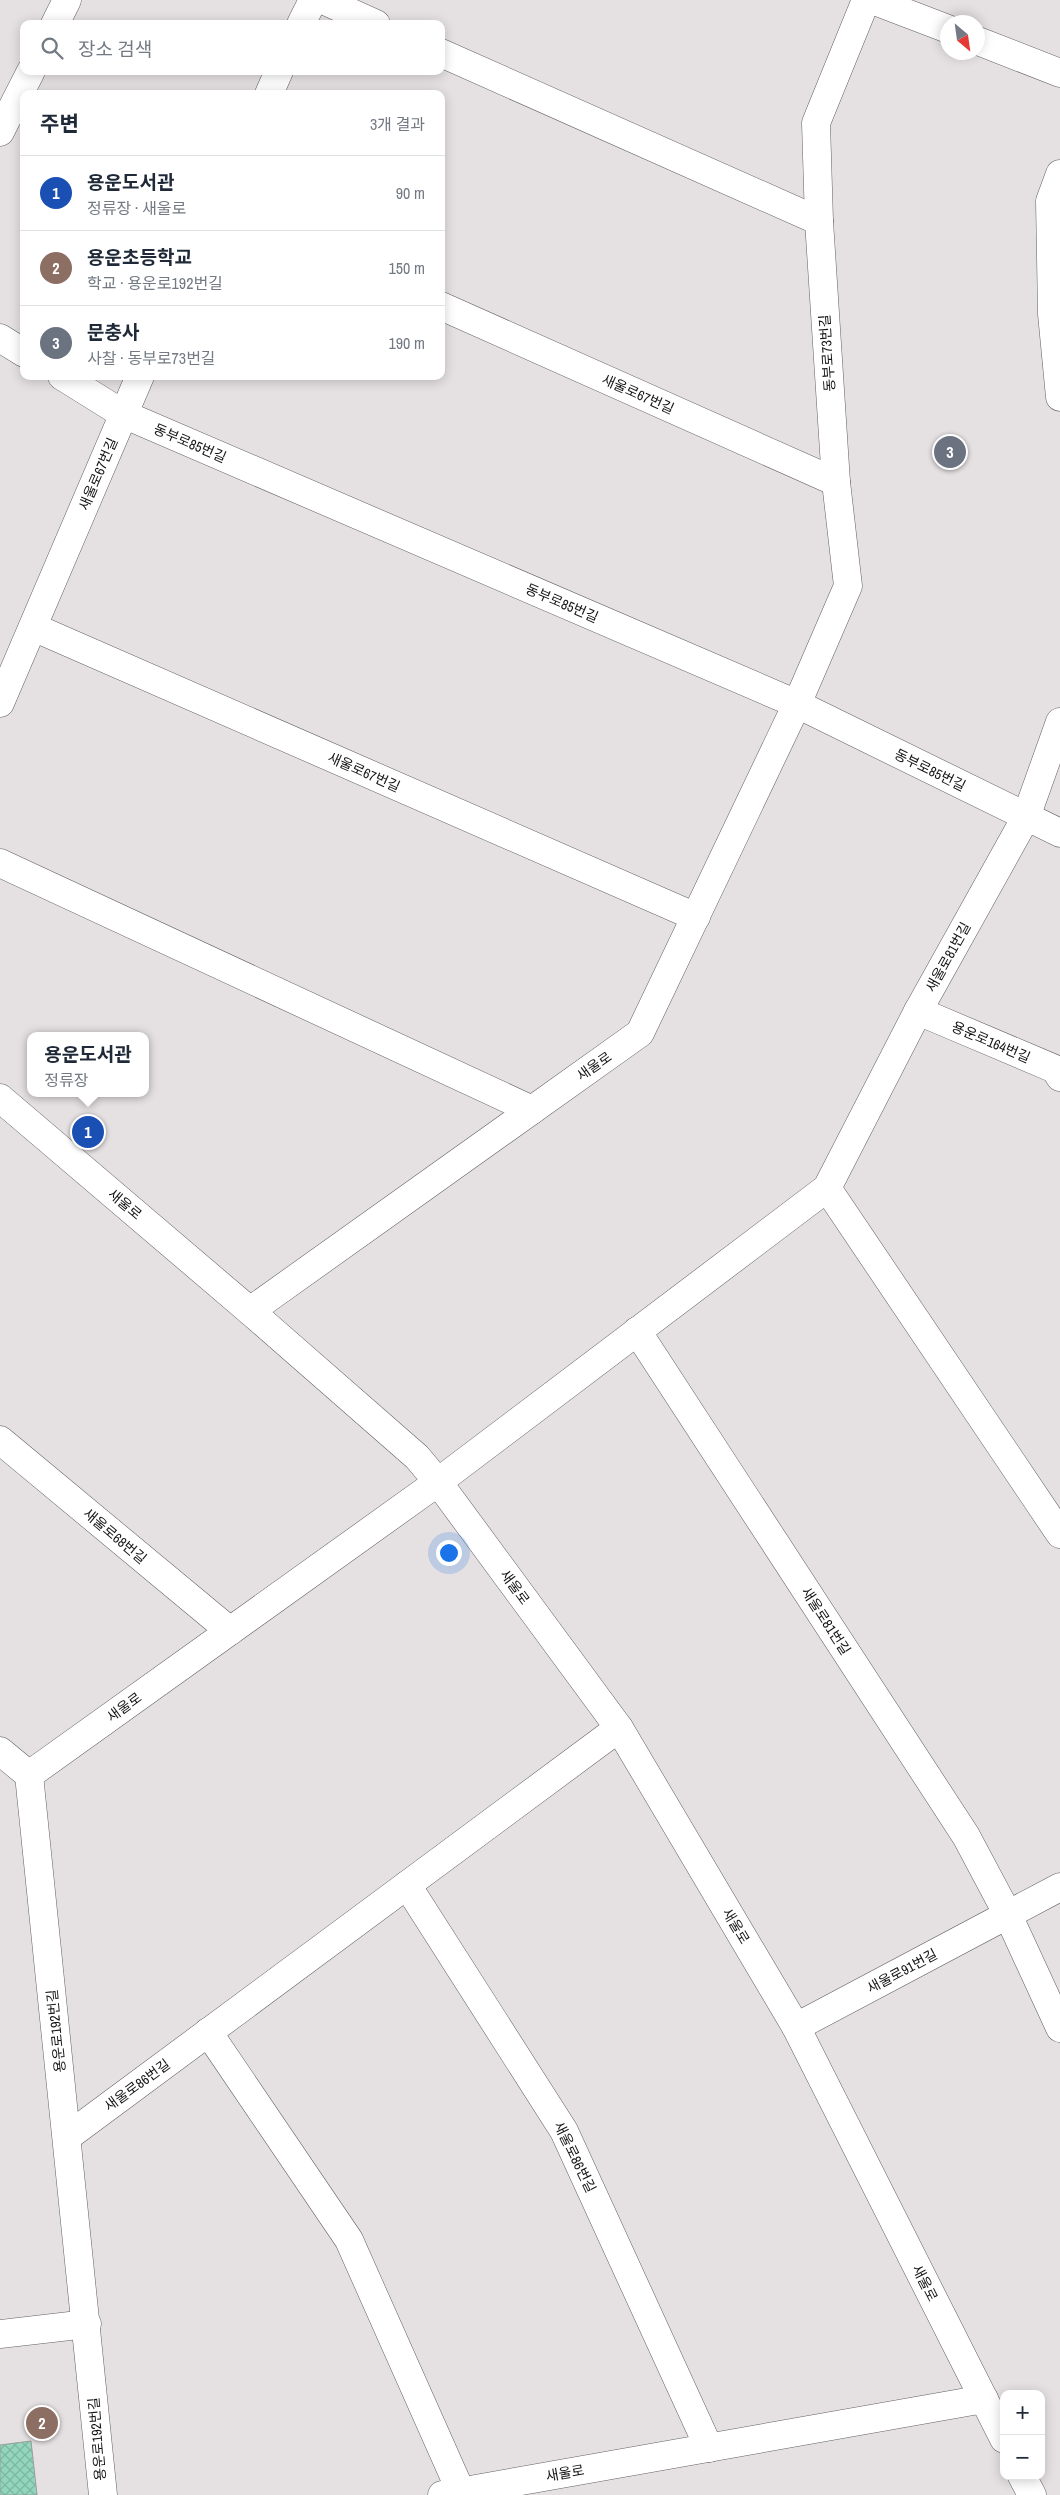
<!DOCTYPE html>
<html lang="ko">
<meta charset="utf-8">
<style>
:root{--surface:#fff;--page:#f2f2f3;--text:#1f2937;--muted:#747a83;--line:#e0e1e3;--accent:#0b8043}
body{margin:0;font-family:"Archivo Narrow","Noto Sans KR",sans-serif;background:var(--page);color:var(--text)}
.controls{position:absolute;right:15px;bottom:15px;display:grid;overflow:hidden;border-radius:10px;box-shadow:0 2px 12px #0003}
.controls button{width:45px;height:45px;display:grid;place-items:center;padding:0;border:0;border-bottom:1px solid var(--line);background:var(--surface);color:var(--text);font:25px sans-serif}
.compass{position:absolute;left:940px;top:15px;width:45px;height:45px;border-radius:50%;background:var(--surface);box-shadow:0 2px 12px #0003;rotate:151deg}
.you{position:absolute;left:448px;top:1552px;width:18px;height:18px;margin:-12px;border:4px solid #fff;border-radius:50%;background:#1a73e8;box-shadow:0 0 0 8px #1a73e833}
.badge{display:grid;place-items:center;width:32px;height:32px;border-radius:50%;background:var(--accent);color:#fff;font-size:16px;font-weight:700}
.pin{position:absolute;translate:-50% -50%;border:2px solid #fff;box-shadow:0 1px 5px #0006}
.popup{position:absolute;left:27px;top:1032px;width:122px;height:65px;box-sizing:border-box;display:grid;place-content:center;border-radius:10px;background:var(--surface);filter:drop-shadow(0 1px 4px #0005);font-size:16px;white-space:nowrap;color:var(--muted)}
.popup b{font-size:19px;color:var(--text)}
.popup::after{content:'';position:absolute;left:50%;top:100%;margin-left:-10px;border:10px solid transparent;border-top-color:var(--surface)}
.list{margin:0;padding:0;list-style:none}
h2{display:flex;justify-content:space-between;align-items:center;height:65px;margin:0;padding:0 20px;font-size:21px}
h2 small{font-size:16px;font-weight:400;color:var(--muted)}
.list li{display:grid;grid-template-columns:32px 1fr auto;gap:15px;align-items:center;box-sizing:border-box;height:75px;padding:0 20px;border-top:1px solid var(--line)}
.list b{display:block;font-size:19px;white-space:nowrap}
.list p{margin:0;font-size:16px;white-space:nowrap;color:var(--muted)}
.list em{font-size:16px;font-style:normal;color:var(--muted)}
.icon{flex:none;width:28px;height:28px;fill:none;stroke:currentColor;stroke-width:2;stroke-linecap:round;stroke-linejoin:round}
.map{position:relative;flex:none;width:1060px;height:2495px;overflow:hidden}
.search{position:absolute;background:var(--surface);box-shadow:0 2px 12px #0003;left:20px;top:20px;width:425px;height:55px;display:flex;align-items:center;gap:12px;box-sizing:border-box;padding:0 18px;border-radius:10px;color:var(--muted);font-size:19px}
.panel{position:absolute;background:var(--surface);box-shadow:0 2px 12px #0003;left:20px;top:90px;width:425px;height:290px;border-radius:10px}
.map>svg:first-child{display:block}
</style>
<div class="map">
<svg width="1060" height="2495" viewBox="0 0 1060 2495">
<defs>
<pattern id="building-cross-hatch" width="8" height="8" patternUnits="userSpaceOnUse" patternTransform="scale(1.25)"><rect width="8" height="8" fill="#92d6bd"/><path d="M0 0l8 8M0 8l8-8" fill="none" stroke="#7db7a2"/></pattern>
</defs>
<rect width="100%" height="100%" fill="#e5e0e2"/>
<!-- building -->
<path fill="url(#building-cross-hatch)" stroke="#989d9b" d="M 31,2441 L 37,2495 L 0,2495 L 0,2445 Z"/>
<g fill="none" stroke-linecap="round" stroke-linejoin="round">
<defs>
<g id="minor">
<path d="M 323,0 L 376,24"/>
<path d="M 872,0 L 948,29"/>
<path d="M 55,24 L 67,0"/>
<path d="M 301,24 L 313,0"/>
<path d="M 978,41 L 1060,73"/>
<path d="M 441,53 L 819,221"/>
<path d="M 269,94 L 279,71"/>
<path d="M 0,132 L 31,71"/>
<path d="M 1060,174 L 1050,201 L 1052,314 L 1060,397"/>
<path d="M 441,306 L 836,482"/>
<path d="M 0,338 L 24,353"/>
<path d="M 62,376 L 123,414 L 797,704 L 1060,833"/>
<path d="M 33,627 L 696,917"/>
<path d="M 0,703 L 140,376"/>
<path d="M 0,863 L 532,1110"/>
<path d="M 918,1011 L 1055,1069 L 1060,1077"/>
<path d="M 0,1098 L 250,1311 L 417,1457 L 438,1482 L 619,1728 L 796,2027 L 1004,2439"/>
<path d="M 827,1188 L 1060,1534"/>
<path d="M 250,1311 L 640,1033 L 797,704 L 848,586 L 836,482 L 819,221 L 816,123 L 866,0"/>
<path d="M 637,1331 L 966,1836 L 1008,1915 L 1060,2028"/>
<path d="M 0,1440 L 230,1631"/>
<path d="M 0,1751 L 29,1775 L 103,2495"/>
<path d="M 29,1775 L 438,1482 L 827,1188 L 918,1011 L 1026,817 L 1060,722"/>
<path d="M 407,1885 L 564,2131 L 709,2448"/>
<path d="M 796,2027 L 1060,1887"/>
<path d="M 208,2032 L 349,2240 L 461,2492"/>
<path d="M 67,2137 L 619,1728"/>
<path d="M 0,2334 L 87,2324"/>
<path d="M 1022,2476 L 1032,2495"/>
<path d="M 442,2495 L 984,2399"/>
</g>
</defs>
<!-- minor casing -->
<use href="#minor" stroke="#646062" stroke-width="29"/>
<!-- minor -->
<use href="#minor" stroke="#fff" stroke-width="28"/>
</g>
<g text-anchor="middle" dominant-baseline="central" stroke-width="4" stroke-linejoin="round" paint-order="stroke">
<!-- street labels -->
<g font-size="14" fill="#161415" stroke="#fff">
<text transform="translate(827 353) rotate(-94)">동부로73번길</text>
<text transform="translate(638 394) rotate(24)">새울로67번길</text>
<text transform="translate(190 443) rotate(23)">동부로85번길</text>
<text transform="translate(98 474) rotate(-67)">새울로67번길</text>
<text transform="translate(562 603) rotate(23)">동부로85번길</text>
<text transform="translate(930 770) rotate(26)">동부로85번길</text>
<text transform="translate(364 772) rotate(24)">새울로67번길</text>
<text transform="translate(948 957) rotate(-61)">새울로81번길</text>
<text transform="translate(991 1042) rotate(23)">용운로164번길</text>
<text transform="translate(594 1066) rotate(-35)">새울로</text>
<text transform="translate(125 1204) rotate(40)">새울로</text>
<text transform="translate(115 1536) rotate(40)">새울로68번길</text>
<text transform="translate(515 1587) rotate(54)">새울로</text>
<text transform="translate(826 1621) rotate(57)">새울로81번길</text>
<text transform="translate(124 1707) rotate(-36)">새울로</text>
<text transform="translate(736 1926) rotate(59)">새울로</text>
<text transform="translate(902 1971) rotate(-28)">새울로91번길</text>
<text transform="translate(56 2031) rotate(-96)">용운로192번길</text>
<text transform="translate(137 2085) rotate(-36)">새울로86번길</text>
<text transform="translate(575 2157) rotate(64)">새울로86번길</text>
<text transform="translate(925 2283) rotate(63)">새울로</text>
<text transform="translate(97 2439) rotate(-95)">용운로192번길</text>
<text transform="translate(565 2473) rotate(-10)">새울로</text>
</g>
</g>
</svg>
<div class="controls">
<button>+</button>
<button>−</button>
</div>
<svg class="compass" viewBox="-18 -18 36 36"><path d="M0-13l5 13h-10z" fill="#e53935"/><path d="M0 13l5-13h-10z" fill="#747a83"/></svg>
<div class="you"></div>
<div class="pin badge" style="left:88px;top:1132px;background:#1a4fb4">1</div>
<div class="popup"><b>용운도서관</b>정류장</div>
<div class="pin badge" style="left:42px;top:2423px;background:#8d6e63">2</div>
<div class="pin badge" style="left:950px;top:452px;background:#6b7280">3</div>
<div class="search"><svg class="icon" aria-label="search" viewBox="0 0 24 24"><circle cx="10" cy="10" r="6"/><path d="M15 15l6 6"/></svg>장소 검색</div>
<section class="panel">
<h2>주변<small>3개 결과</small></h2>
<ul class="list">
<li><span class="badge" style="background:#1a4fb4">1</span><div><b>용운도서관</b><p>정류장 · 새울로</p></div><em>90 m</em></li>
<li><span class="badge" style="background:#8d6e63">2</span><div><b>용운초등학교</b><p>학교 · 용운로192번길</p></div><em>150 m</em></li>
<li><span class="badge" style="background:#6b7280">3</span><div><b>문충사</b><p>사찰 · 동부로73번길</p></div><em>190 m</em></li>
</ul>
</section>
</div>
